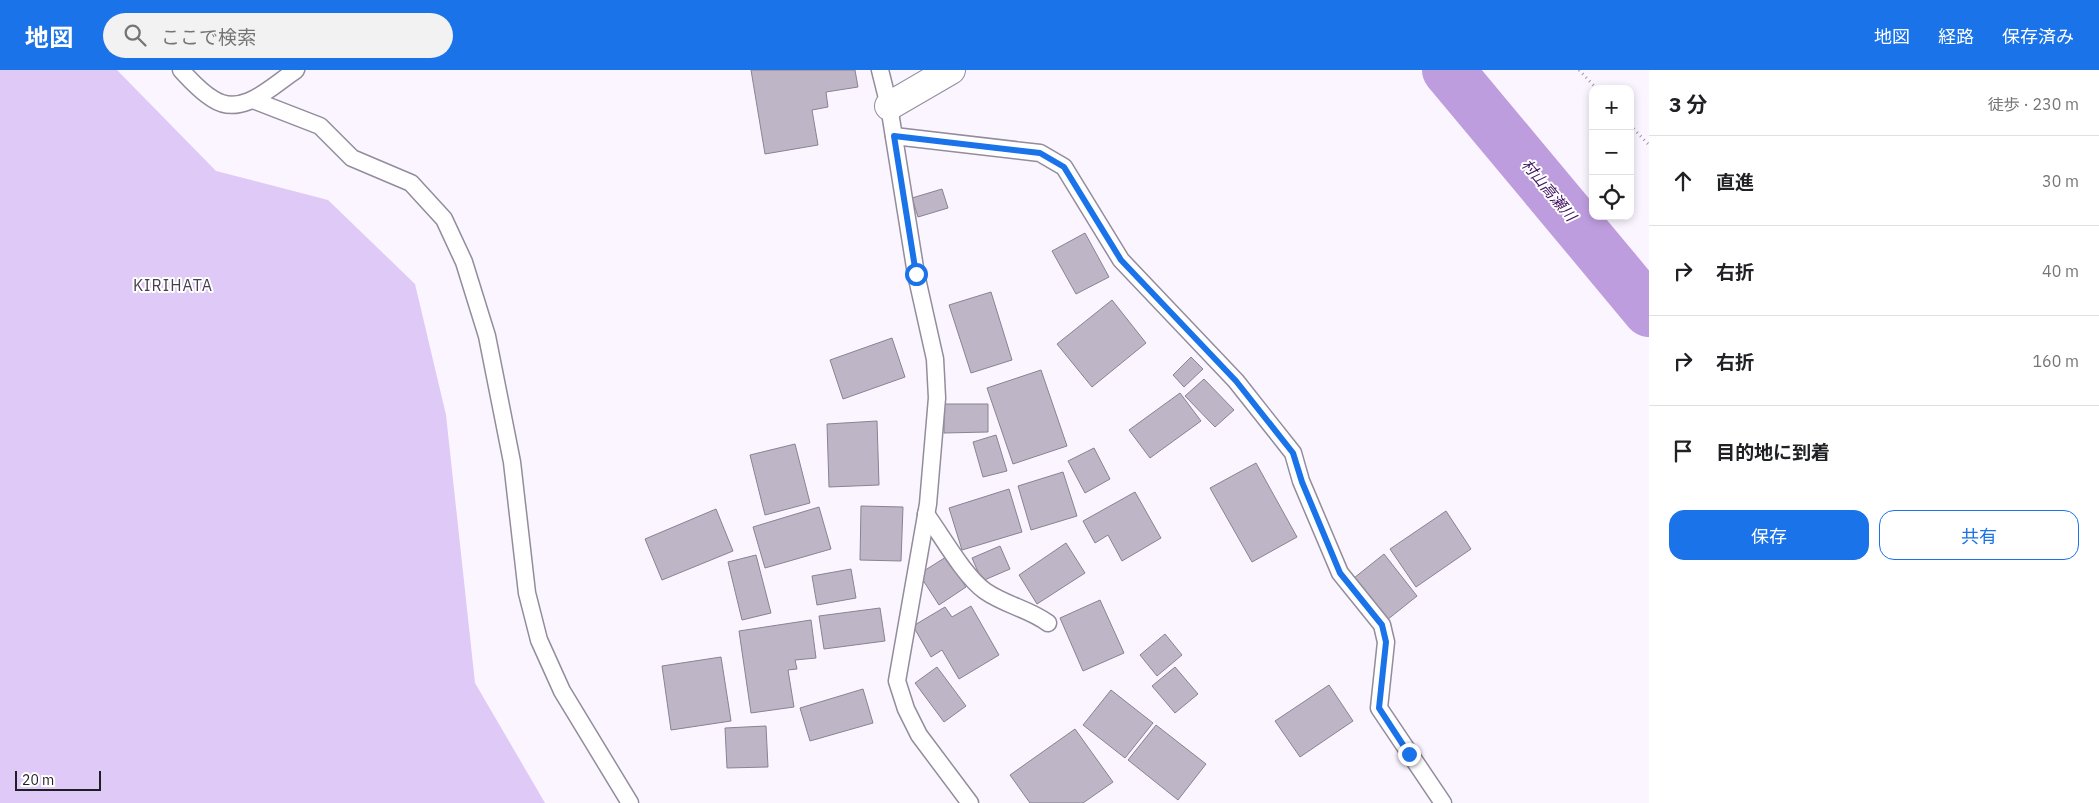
<!DOCTYPE html>
<html lang="ja">
<meta charset="utf-8">
<style>
:root{--surface:#fff;--page:#f2f2f2;--text:#202124;--muted:#757577;--line:#e0e0e0;--accent:#1a73e8}
body{margin:0;font-family:"IBM Plex Sans","Noto Sans JP",sans-serif;background:var(--page);color:var(--text)}
.controls{position:absolute;right:15px;top:15px;display:grid;overflow:hidden;border-radius:10px;box-shadow:0 2px 8px #0003}
.controls button{width:45px;height:45px;display:grid;place-items:center;padding:0;border:0;border-bottom:1px solid var(--line);background:var(--surface);color:var(--text);font:25px sans-serif}
.scale{position:absolute;left:15px;bottom:12px;width:86px;box-sizing:border-box;padding-left:5px;border:2px solid #201d24;border-top:0;font-size:14px;line-height:18px;white-space:nowrap;color:#201d24;-webkit-text-stroke:4px #fff;paint-order:stroke}
.stop{position:absolute;width:15px;height:15px;margin:-11px;border:4px solid #1a73e8;border-radius:50%;background:#fff}
.stop.end{background:#1a73e8;border-color:#fff;box-shadow:0 1px 5px #0008}
.list{margin:0;padding:0;list-style:none}
h2{display:flex;justify-content:space-between;align-items:center;height:65px;margin:0;padding:0 20px;font-size:21px}
h2 small{font-size:16px;font-weight:400;color:var(--muted)}
.list li{display:grid;grid-template-columns:32px 1fr auto;gap:15px;align-items:center;box-sizing:border-box;height:90px;padding:0 20px;border-top:1px solid var(--line)}
.list b{display:block;font-size:19px;white-space:nowrap}
.list em{font-size:16px;font-style:normal;color:var(--muted)}
.actions{display:flex;gap:10px;padding:15px 20px}
.actions a{flex:1;padding:11px 0;border:1px solid var(--accent);border-radius:15px;text-align:center;font-size:18px;color:var(--accent)}
.actions .main{background:var(--accent);color:#fff}
.icon{flex:none;width:28px;height:28px;fill:none;stroke:currentColor;stroke-width:2;stroke-linecap:round;stroke-linejoin:round}
.map{position:relative;flex:none;width:1649px;height:733px;overflow:hidden}
header{display:flex;align-items:center;gap:30px;box-sizing:border-box;height:70px;padding:0 25px;background:var(--accent);color:#fff}
header strong{font-size:24px}
nav{display:flex;gap:28px;margin-inline-start:auto;font-size:18px}
.search{width:350px;height:45px;background:var(--page);display:flex;align-items:center;gap:12px;box-sizing:border-box;padding:0 18px;border-radius:28px;color:var(--muted);font-size:19px}
main{display:flex}
aside{flex:1;background:var(--surface)}
.map>svg:first-child{display:block}
</style>
<header>
<strong>地図</strong>
<div class="search"><svg class="icon" aria-label="search" viewBox="0 0 24 24"><circle cx="10" cy="10" r="6"/><path d="M15 15l6 6"/></svg>ここで検索</div>
<nav><a>地図</a><a>経路</a><a>保存済み</a></nav>
</header>
<main>
<div class="map">
<svg width="1649" height="733" viewBox="0 0 1649 733">
<rect width="100%" height="100%" fill="#faf5ff"/>
<!-- green -->
<path fill="#dfc9f6" d="M 0,0 L 117,0 L 216,101 L 328,130 L 415,214 L 446,345 L 475,613 L 545,733 L 0,733 Z"/>
<g fill="none" stroke-linecap="round" stroke-linejoin="round">
<!-- river -->
<path stroke="#be9dde" stroke-width="52" d="M 1448,0 L 1649,241"/>
</g>
<!-- building -->
<g fill="#beb6c6" stroke="#898292">
<path d="M 751,0 L 855,0 L 858,17 L 826,22 L 828,37 L 812,40 L 818,75 L 765,84 Z"/>
<path d="M 942,119 L 948,138 L 918,147 L 912,128 Z"/>
<path d="M 1085,163 L 1109,207 L 1076,224 L 1052,181 Z"/>
<path d="M 991,222 L 1012,290 L 971,303 L 949,235 Z"/>
<path d="M 1112,230 L 1146,273 L 1092,317 L 1057,274 Z"/>
<path d="M 892,268 L 905,307 L 843,329 L 830,290 Z"/>
<path d="M 1191,287 L 1203,299 L 1184,317 L 1173,305 Z"/>
<path d="M 1041,300 L 1067,376 L 1013,394 L 987,318 Z"/>
<path d="M 1204,309 L 1234,340 L 1215,357 L 1185,326 Z"/>
<path d="M 1180,323 L 1201,351 L 1150,388 L 1129,360 Z"/>
<path d="M 944,334 L 988,334 L 988,362 L 944,363 Z"/>
<path d="M 877,351 L 879,415 L 829,417 L 827,354 Z"/>
<path d="M 996,365 L 1007,401 L 983,407 L 973,372 Z"/>
<path d="M 795,374 L 810,433 L 765,445 L 750,385 Z"/>
<path d="M 1094,378 L 1110,409 L 1085,423 L 1068,391 Z"/>
<path d="M 1256,393 L 1297,467 L 1252,492 L 1210,418 Z"/>
<path d="M 1063,402 L 1077,446 L 1031,460 L 1018,416 Z"/>
<path d="M 1009,419 L 1022,462 L 962,480 L 949,438 Z"/>
<path d="M 1135,422 L 1161,468 L 1122,491 L 1108,465 L 1095,473 L 1083,451 Z"/>
<path d="M 861,436 L 903,437 L 901,491 L 860,490 Z"/>
<path d="M 819,437 L 831,479 L 765,498 L 753,457 Z"/>
<path d="M 716,439 L 733,481 L 662,510 L 645,469 Z"/>
<path d="M 1446,441 L 1471,479 L 1416,517 L 1390,479 Z"/>
<path d="M 1066,473 L 1085,503 L 1037,534 L 1019,505 Z"/>
<path d="M 1000,476 L 1010,499 L 982,511 L 972,488 Z"/>
<path d="M 1384,484 L 1417,526 L 1387,550 L 1354,508 Z"/>
<path d="M 756,485 L 771,543 L 742,550 L 728,492 Z"/>
<path d="M 946,487 L 966,517 L 939,535 L 919,504 Z"/>
<path d="M 851,499 L 856,528 L 817,535 L 812,506 Z"/>
<path d="M 1100,530 L 1124,583 L 1083,601 L 1060,548 Z"/>
<path d="M 971,536 L 999,585 L 959,609 L 942,580 L 931,587 L 913,556 L 945,537 L 952,547 Z"/>
<path d="M 880,538 L 885,571 L 824,579 L 819,546 Z"/>
<path d="M 811,550 L 816,588 L 795,590 L 797,599 L 788,600 L 794,637 L 751,643 L 739,561 Z"/>
<path d="M 1165,564 L 1182,585 L 1157,606 L 1140,585 Z"/>
<path d="M 721,587 L 731,651 L 671,660 L 662,596 Z"/>
<path d="M 937,597 L 966,636 L 944,652 L 915,613 Z"/>
<path d="M 1175,597 L 1198,624 L 1175,643 L 1152,616 Z"/>
<path d="M 1329,615 L 1353,651 L 1300,687 L 1275,651 Z"/>
<path d="M 863,619 L 873,653 L 810,671 L 800,638 Z"/>
<path d="M 1111,620 L 1153,653 L 1125,688 L 1083,655 Z"/>
<path d="M 1156,655 L 1206,694 L 1178,730 L 1128,690 Z"/>
<path d="M 766,656 L 768,697 L 727,698 L 725,658 Z"/>
<path d="M 1075,659 L 1113,712 L 1083,733 L 1030,733 L 1010,705 Z"/>
</g>
<g fill="none" stroke-linecap="round" stroke-linejoin="round">
<defs>
<g id="lane">
<path d="M 181,0 C 190,10 201,22 213,29 C 242,48 272,16 296,0"/>
<path d="M 880,0 L 889,36 L 916,204 L 935,289 L 937,328 L 928,434 L 897,611 L 906,639 L 919,665 L 970,733"/>
<path d="M 253,30 L 320,56 L 352,88 L 411,113 L 444,149 L 464,192 L 487,266 L 512,392 L 527,523 L 539,570 L 562,621 L 630,733"/>
<path d="M 894,66 L 1040,83 L 1064,97 L 1121,190 L 1236,311 L 1293,383 L 1301,411 L 1340,503 L 1382,555 L 1386,572 L 1379,638 L 1443,733"/>
<path d="M 926,444 C 942,466 964,506 985,521 C 1005,535 1029,539 1048,553"/>
</g>
<path id="street" d="M 889,36 L 951,0"/>
</defs>
<!-- lane casing -->
<use href="#lane" stroke="#938c9c" stroke-width="19"/>
<!-- street casing -->
<use href="#street" stroke="#938c9c" stroke-width="30"/>
<!-- path -->
<g stroke="#9f9ba4" stroke-width="3" stroke-dasharray="1 4" stroke-linecap="butt">
<path d="M 1579,0 L 1597,19"/>
<path d="M 1630,55 L 1649,75"/>
</g>
<!-- lane -->
<use href="#lane" stroke="#fff" stroke-width="16"/>
<!-- street -->
<use href="#street" stroke="#fff" stroke-width="28"/>
</g>
<g fill="none" stroke-linecap="round" stroke-linejoin="round">
<!-- route -->
<path stroke="#1a73e8" stroke-width="6" d="M 916,204 L 894,66 L 1040,83 L 1064,97 L 1121,190 L 1236,311 L 1293,383 L 1302,412 L 1340,503 L 1382,555 L 1386,572 L 1379,638 L 1409,684"/>
</g>
<g text-anchor="middle" dominant-baseline="central" stroke-width="4" stroke-linejoin="round" paint-order="stroke">
<!-- water labels -->
<g font-size="15" font-style="italic" fill="#411461" stroke="#fff">
<text transform="translate(1549 120) rotate(50)">村山高瀬川</text>
</g>
<!-- quarter labels -->
<g font-size="16" letter-spacing="1" fill="#46404d" stroke="#fff">
<text x="173" y="215">KIRIHATA</text>
</g>
</g>
</svg>
<div class="controls">
<button>+</button>
<button>−</button>
<button><svg class="icon" aria-label="locate" viewBox="0 0 24 24"><circle cx="12" cy="12" r="6"/><path d="M12 2v4M12 18v4M2 12h4M18 12h4"/></svg></button>
</div>
<div class="scale">20 m</div>
<div class="stop" style="left:916px;top:204px"></div>
<div class="stop end" style="left:1409px;top:684px"></div>
</div>
<aside>
<h2>3 分<small>徒歩 · 230 m</small></h2>
<ul class="list">
<li><svg class="icon" aria-label="ahead" viewBox="0 0 24 24"><path d="M12 20V5M6 11l6-6 6 6"/></svg><div><b>直進</b></div><em>30 m</em></li>
<li><svg class="icon" aria-label="right" viewBox="0 0 24 24"><path d="M7 20v-9h11M14 6l5 5-5 5"/></svg><div><b>右折</b></div><em>40 m</em></li>
<li><svg class="icon" aria-label="right" viewBox="0 0 24 24"><path d="M7 20v-9h11M14 6l5 5-5 5"/></svg><div><b>右折</b></div><em>160 m</em></li>
<li><svg class="icon" aria-label="arrive" viewBox="0 0 24 24"><path d="M6 21V4h12l-3 4 3 4H6"/></svg><div><b>目的地に到着</b></div></li>
</ul>
<div class="actions"><a class="main">保存</a><a>共有</a></div>
</aside>
</main>
